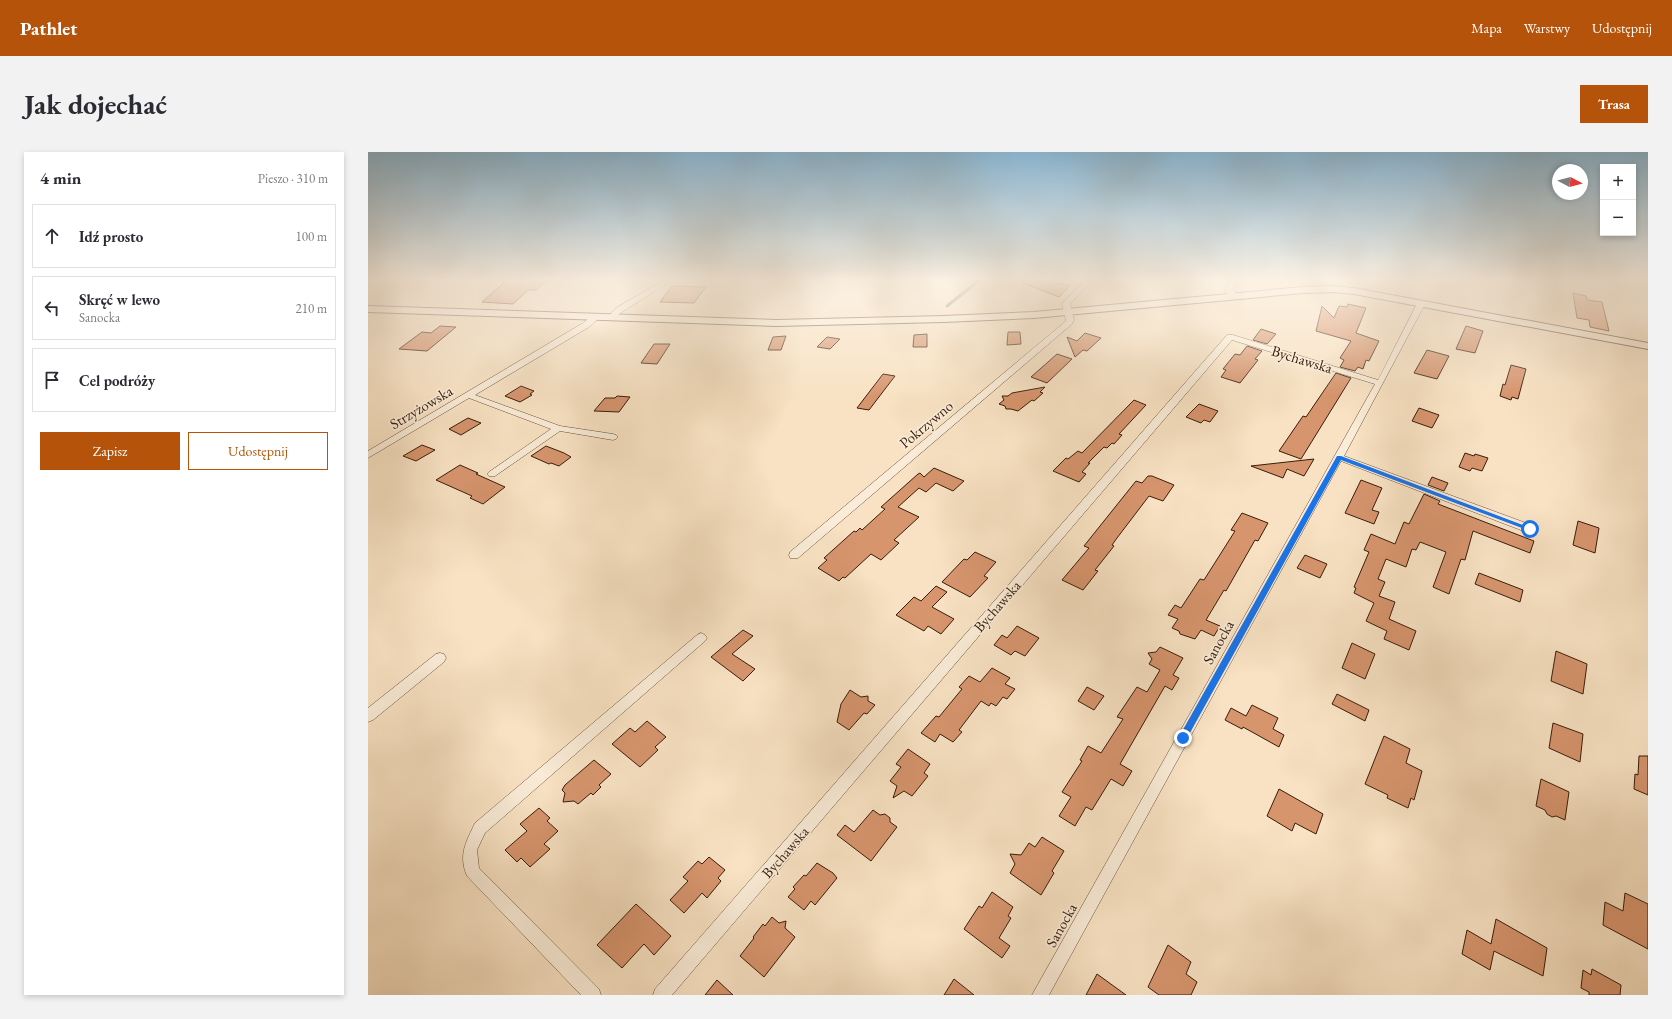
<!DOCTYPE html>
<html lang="pl">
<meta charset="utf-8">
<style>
:root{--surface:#fff;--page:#f2f2f3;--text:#2b2b33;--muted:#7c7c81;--line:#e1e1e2;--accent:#b45309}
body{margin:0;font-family:"EB Garamond",serif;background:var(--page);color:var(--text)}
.controls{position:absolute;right:12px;top:12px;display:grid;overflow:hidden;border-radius:0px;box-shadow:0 2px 6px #0003}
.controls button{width:36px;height:36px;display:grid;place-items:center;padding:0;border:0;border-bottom:1px solid var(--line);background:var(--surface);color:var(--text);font:20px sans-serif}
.compass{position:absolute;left:1184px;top:12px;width:36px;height:36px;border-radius:50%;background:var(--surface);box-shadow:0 2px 6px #0003;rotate:97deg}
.stop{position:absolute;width:12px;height:12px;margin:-9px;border:3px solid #1a73e8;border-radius:50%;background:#fff}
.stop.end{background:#1a73e8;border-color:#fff;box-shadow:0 1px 4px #0008}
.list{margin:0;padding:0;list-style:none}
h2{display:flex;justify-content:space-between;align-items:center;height:52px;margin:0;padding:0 16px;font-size:17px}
h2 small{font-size:13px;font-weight:400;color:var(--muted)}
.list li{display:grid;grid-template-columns:26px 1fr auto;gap:12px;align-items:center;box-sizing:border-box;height:64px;margin:0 8px 8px;padding:0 8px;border:1px solid var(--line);border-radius:0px}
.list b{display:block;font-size:15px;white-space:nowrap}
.list p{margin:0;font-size:13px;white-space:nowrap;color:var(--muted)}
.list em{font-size:13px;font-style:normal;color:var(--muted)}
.actions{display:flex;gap:8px;padding:12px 16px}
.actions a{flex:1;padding:9px 0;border:1px solid var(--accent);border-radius:0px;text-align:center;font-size:14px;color:var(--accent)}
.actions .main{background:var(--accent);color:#fff}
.icon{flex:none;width:22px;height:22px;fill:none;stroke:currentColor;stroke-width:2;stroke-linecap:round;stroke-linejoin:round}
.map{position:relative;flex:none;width:1280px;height:843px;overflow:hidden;border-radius:0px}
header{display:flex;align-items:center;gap:24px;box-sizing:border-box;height:56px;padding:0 20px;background:var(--accent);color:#fff}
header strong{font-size:19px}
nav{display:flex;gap:22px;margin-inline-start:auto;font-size:14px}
.intro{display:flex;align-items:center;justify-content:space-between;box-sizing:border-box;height:96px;padding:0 24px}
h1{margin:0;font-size:28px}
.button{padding:10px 18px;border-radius:0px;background:var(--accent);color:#fff;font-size:14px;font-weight:700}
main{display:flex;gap:24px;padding:0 24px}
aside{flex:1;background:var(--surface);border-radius:0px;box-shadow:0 2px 6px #0003}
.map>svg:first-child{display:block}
</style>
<header>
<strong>Pathlet</strong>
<nav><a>Mapa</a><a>Warstwy</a><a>Udostępnij</a></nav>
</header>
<div class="intro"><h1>Jak dojechać</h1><a class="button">Trasa</a></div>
<main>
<aside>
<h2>4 min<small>Pieszo · 310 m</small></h2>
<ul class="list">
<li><svg class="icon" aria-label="ahead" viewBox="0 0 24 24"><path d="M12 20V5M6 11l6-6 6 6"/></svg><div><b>Idź prosto</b></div><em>100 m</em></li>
<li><svg class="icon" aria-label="left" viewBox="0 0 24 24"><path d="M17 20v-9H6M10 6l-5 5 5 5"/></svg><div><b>Skręć w lewo</b><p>Sanocka</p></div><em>210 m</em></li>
<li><svg class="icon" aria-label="arrive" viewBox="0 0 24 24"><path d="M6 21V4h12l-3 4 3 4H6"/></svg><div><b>Cel podróży</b></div></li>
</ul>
<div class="actions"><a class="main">Zapisz</a><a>Udostępnij</a></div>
</aside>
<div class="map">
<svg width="1280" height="843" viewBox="0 0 1280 843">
<rect width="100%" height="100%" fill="#f8e2c3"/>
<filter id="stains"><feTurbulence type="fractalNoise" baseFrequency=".005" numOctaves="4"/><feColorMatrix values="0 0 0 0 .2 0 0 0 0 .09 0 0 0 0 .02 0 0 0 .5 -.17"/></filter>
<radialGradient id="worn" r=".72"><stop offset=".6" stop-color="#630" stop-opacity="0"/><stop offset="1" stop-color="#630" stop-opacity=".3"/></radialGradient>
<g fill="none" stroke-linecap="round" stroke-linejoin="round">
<!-- stream -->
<path stroke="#767d73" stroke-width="3" d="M 579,154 L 613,127"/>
</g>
<!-- building -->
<g fill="#d7956e" stroke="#391c0a">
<path d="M 140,127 L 180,127 L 168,138 L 160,138 L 145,152 L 114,150 Z"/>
<path d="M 656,127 L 670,127 L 702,134 L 691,145 L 655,131 Z"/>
<path d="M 304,134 L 338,135 L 326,151 L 292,150 Z"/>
<path d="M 1205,141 L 1218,144 L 1219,148 L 1234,150 L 1241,179 L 1222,175 L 1221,168 L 1209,166 Z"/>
<path d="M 980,152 L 998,156 L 988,181 L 1011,189 L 1001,209 L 998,208 L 995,217 L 990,215 L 987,219 L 972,215 L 976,208 L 972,206 L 983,189 L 948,179 L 954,154 L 966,166 L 971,154 L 979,155 Z"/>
<path d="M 72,174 L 88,175 L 59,199 L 31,197 L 54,180 L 63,181 Z"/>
<path d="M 1098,174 L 1115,179 L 1107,201 L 1088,197 Z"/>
<path d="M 893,177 L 908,182 L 899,192 L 885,188 Z"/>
<path d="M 640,180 L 652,180 L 653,192 L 639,193 Z"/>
<path d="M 717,181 L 733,186 L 719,199 L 715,198 L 707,205 L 699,185 L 709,189 Z"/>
<path d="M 559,182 L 559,195 L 545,195 L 546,183 Z"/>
<path d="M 418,184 L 413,198 L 400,198 L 405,185 Z"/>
<path d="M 459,185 L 472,187 L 462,197 L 449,195 Z"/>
<path d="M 286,192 L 302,192 L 289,212 L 273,211 Z"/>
<path d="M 879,194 L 894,199 L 887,207 L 890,208 L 872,231 L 853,225 L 858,218 L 855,217 L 867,202 L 872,203 Z"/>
<path d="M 1059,198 L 1081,204 L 1069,227 L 1046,221 Z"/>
<path d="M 689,202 L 704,207 L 679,231 L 663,225 Z"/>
<path d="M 1143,213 L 1158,217 L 1150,247 L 1144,245 L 1143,248 L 1132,244 L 1135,232 L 1137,233 Z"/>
<path d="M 968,221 L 983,226 L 933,307 L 911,299 L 935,264 L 938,265 Z"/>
<path d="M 515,222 L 527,224 L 501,258 L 489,256 Z"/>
<path d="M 153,234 L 166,239 L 162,242 L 164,243 L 152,250 L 137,244 Z"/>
<path d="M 677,235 L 672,240 L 675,241 L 666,249 L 664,248 L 650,259 L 643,257 L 638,257 L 637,254 L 631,252 L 636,248 L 634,244 L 640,244 L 644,241 Z"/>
<path d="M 249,244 L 262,245 L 251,260 L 226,259 L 237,246 L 247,246 Z"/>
<path d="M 766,248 L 778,253 L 751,282 L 754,283 L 746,292 L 744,291 L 739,296 L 736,295 L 720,311 L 722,311 L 714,320 L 718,322 L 711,330 L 685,319 L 698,306 L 700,307 L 710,299 L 714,301 Z"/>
<path d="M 831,252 L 850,259 L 842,270 L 836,268 L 833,271 L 818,265 Z"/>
<path d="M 1051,256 L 1071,263 L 1064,276 L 1044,269 Z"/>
<path d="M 100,266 L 113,271 L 93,283 L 81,277 Z"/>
<path d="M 54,293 L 67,298 L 48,309 L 35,304 Z"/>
<path d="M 178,294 L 196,301 L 203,305 L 191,314 L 183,311 L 181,312 L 163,304 Z"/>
<path d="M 1097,301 L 1106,304 L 1107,302 L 1120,306 L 1114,319 L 1104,316 L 1102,319 L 1091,315 Z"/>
<path d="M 946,307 L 936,324 L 919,317 L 915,326 L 883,314 Z"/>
<path d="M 92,313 L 110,321 L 108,322 L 137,335 L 115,352 L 102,346 L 104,344 L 68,328 Z"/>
<path d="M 566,316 L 596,329 L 585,339 L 568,331 L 558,340 L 551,336 L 530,355 L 551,365 L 526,388 L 531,391 L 513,408 L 503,402 L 477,426 L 475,425 L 471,429 L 450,416 L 459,408 L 456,406 L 486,379 L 488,380 L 492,376 L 494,378 L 517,357 L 513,355 L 550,322 L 552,321 L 556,325 Z"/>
<path d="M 780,324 L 784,324 L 806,333 L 795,349 L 781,344 L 749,386 L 744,393 L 746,394 L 727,418 L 730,419 L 715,438 L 694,428 L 721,396 L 716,394 L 768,329 L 774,331 Z"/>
<path d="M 1064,325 L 1080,331 L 1076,339 L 1060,333 Z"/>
<path d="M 993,328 L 1014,336 L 1004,358 L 1011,360 L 1006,372 L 977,361 Z"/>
<path d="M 1056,342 L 1072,349 L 1070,352 L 1166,389 L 1162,401 L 1105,379 L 1097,408 L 1093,407 L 1081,442 L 1065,435 L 1078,400 L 1052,390 L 1048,398 L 1044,397 L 1038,415 L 1018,407 L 1010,427 L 1017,430 L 1011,444 L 1027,450 L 1021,467 L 1048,479 L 1041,498 L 1016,487 L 1019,479 L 998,469 L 1006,451 L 986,441 L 988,436 L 986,435 L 1001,400 L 996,398 L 1003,382 L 1027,392 L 1036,370 L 1041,372 Z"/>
<path d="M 874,361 L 900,371 L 890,389 L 887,388 L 858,439 L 856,438 L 838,468 L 852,474 L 846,484 L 833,478 L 827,487 L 812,482 L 811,479 L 804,476 L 810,467 L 800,463 L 807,453 L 813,456 L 832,427 L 836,428 L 867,379 L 863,378 Z"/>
<path d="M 1210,369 L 1231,376 L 1227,401 L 1205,393 Z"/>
<path d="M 607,400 L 628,410 L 616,424 L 620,426 L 602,445 L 574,430 L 596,407 L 599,408 Z"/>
<path d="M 937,403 L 959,412 L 952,426 L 929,416 Z"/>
<path d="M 1111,421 L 1155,438 L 1152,450 L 1107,432 Z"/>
<path d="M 568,434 L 579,440 L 564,455 L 586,467 L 573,482 L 560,474 L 556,479 L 528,463 L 546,445 L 553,449 Z"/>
<path d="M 649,474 L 671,486 L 657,504 L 647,499 L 643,503 L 626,493 L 634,483 L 639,486 Z"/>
<path d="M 375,478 L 385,484 L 364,502 L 387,517 L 375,529 L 343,505 Z"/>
<path d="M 984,491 L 1007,502 L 997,527 L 974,516 Z"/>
<path d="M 792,495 L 815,506 L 805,523 L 811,526 L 804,538 L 797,534 L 752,612 L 764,619 L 755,634 L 743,627 L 724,658 L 718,655 L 707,674 L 691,664 L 703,645 L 694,640 L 714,609 L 712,608 L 720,594 L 733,601 L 755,567 L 749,565 L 769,535 L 779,540 L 792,518 L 781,512 L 784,507 L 780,501 L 788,500 Z"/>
<path d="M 1188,499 L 1219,512 L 1215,542 L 1183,529 Z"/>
<path d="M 624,516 L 642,526 L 637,532 L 647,537 L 639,547 L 635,545 L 628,554 L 623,551 L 621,554 L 613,549 L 591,578 L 594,580 L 585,590 L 572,582 L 567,590 L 553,581 L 568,564 L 571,565 L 594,537 L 591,535 L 601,524 L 612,530 Z"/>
<path d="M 719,535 L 736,544 L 726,558 L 710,549 Z"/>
<path d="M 482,538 L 493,545 L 500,544 L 500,549 L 507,553 L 499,562 L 496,561 L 481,578 L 469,570 L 473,552 Z"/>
<path d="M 969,542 L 1001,558 L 997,569 L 964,552 Z"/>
<path d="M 884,553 L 910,566 L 905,577 L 916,583 L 911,595 L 875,575 L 874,577 L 857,568 L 863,556 L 878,564 Z"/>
<path d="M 279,569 L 298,585 L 287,595 L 290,598 L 272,615 L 244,592 L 262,576 L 267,580 Z"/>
<path d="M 1185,571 L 1215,582 L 1212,610 L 1181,596 Z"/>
<path d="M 1016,584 L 1042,597 L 1038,611 L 1054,619 L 1046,648 L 1043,646 L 1040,656 L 1019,646 L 1020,643 L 997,632 Z"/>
<path d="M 540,597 L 562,612 L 556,621 L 560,624 L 544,644 L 536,639 L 525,646 L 529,634 L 522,629 L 533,615 L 528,612 Z"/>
<path d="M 1271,604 L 1280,604 L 1280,643 L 1266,637 L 1267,622 L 1270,623 Z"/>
<path d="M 226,608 L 243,622 L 231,633 L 233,635 L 225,643 L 223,641 L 210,652 L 206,649 L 195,650 L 197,641 L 194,638 L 197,633 Z"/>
<path d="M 1173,627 L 1201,640 L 1197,668 L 1188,664 L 1184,665 L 1179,662 L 1177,658 L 1168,654 Z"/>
<path d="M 911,637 L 955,662 L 948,682 L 927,671 L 924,679 L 899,664 Z"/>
<path d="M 171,656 L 182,666 L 179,669 L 190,679 L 176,692 L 182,697 L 162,715 L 153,706 L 149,710 L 137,698 L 159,679 L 152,672 Z"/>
<path d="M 505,658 L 512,663 L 517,662 L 522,666 L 522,670 L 529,675 L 503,709 L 469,683 L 477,673 L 486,680 Z"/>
<path d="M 674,685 L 696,699 L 684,719 L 686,721 L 673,743 L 642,721 L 647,712 L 642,702 L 653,703 L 661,691 L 667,695 Z"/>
<path d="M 341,705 L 357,718 L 350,726 L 353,729 L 339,746 L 334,741 L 316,761 L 302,748 L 320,729 L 315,725 L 330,709 L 334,712 Z"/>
<path d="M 449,711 L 465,721 L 469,726 L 447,753 L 443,749 L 436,758 L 420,745 L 427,737 L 425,735 L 436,723 L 438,724 Z"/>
<path d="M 624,740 L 645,755 L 640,764 L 643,766 L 631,786 L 642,794 L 634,806 L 596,777 L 611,754 L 614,756 Z"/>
<path d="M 1257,741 L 1280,752 L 1280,797 L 1235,773 L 1237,750 L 1255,759 Z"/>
<path d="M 268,752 L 303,784 L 286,803 L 276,792 L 254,816 L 229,793 Z"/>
<path d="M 404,765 L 411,771 L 418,769 L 417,776 L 427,785 L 396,825 L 372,804 L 386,786 L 385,785 L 395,772 L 397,774 Z"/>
<path d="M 1128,767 L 1179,796 L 1175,824 L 1126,799 L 1122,818 L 1094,802 L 1099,778 L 1123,792 Z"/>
<path d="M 800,793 L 823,810 L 818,822 L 829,830 L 823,843 L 791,843 L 780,835 Z"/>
<path d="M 1224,817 L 1253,833 L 1252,843 L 1221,843 L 1221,840 L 1213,836 L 1215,818 L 1223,823 Z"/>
<path d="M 729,822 L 758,843 L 718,843 Z"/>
<path d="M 586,827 L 606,843 L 576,843 Z"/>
<path d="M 349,828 L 365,843 L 337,843 Z"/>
</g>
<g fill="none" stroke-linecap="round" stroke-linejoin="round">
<defs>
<g id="minor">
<path d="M 298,127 L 306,127 L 254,160 L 244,167 L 240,165 L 248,156 Z"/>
<path d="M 718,127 L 725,127 L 702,152 L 706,168 L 704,172 L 430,406 L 422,406 L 421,403 L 422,400 L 698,169 L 694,152 Z"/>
<path d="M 862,127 L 869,127 L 865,137 L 869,145 L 865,147 L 862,147 L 857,137 Z"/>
<path d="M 1050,150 L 1053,150 L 1057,152 L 976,304 L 1166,374 L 1167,377 L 1166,380 L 1158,380 L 973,309 L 681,843 L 664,843 L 1007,232 L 864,188 L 304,843 L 285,843 L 287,837 L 859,183 L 865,183 L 1010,228 Z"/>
<path d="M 225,163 L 228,163 L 232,165 L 221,175 L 107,243 L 192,274 L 245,282 L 248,283 L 250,285 L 248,287 L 245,288 L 192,279 L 127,324 L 121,324 L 119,322 L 121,320 L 183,277 L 101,246 L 0,306 L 0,299 L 215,171 Z"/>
<path d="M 333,481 L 337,483 L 339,486 L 337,489 L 117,681 L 109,698 L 111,716 L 231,837 L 233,843 L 213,843 L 99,724 C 90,703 98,690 107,671 L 329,483 Z"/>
<path d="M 72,501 L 76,502 L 78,506 L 76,510 L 5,568 L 0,570 L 0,556 L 68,502 Z"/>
</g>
<path id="tertiary" d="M 966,134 L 986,136 L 1280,191 L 1280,197 L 986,142 L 966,140 L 935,141 L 666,166 L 576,170 L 408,174 L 0,160 L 0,154 L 408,168 L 576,164 L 666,160 L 935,135 Z"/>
</defs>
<!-- minor casing -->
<use href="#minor" stroke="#694e38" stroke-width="1"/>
<!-- tertiary casing -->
<use href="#tertiary" stroke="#694e38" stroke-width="2"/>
<!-- minor -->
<use href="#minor" fill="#faecd8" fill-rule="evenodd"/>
<!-- tertiary -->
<use href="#tertiary" fill="#faecd8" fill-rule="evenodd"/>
</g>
<!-- sky -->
<linearGradient id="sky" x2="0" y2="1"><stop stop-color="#8bb8d5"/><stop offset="0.52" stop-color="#fcf2e4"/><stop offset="1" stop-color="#fcf2e4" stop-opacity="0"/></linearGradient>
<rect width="1280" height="245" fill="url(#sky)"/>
<!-- route -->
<path fill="#1a73e8" d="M 969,304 L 973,304 L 1165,377 L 1162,379 L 1159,378 L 973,308 L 818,588 L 812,588 L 812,583 Z"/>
<g text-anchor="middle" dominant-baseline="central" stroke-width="3.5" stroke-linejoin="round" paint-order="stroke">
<!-- street labels -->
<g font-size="15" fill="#391c0a" stroke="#faecd8">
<text transform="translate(934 207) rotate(17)">Bychawska</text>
<text transform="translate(53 255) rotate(-31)">Strzyżowska</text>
<text transform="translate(558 272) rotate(-40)">Pokrzywno</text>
<text transform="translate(629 454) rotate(-49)">Bychawska</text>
<text transform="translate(850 490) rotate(-61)">Sanocka</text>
<text transform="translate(417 700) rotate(-49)">Bychawska</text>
<text transform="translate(693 773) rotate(-61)">Sanocka</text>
</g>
</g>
<rect width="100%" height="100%" filter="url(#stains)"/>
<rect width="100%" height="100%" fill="url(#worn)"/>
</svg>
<div class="controls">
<button>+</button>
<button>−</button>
</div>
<svg class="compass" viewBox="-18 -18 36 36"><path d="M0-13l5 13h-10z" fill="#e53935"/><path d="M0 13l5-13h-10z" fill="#7c7c81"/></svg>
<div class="stop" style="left:1162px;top:377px"></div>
<div class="stop end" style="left:815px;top:586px"></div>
</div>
</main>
